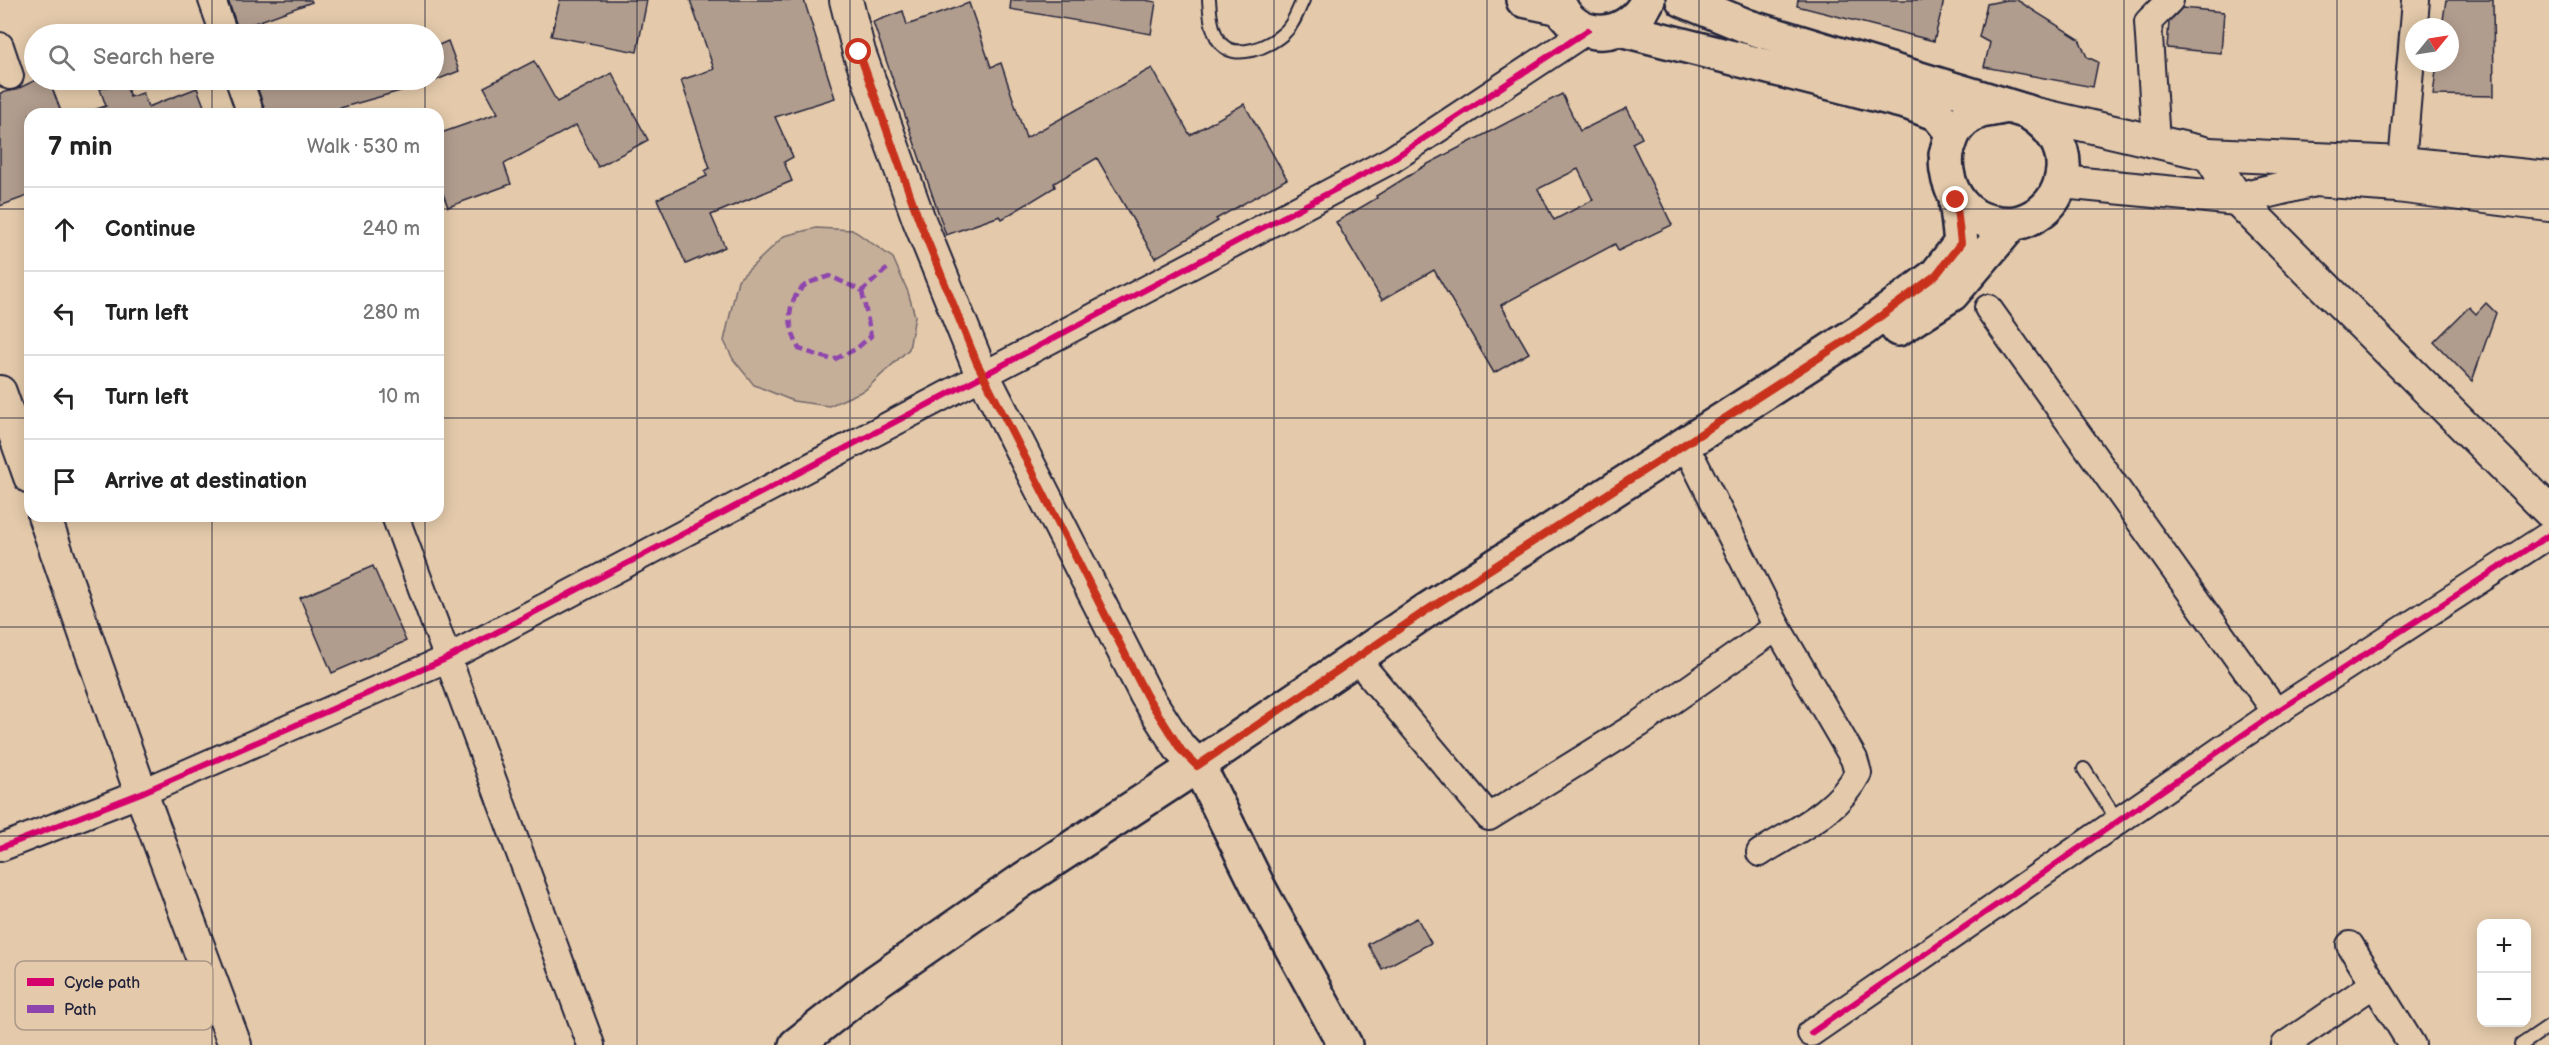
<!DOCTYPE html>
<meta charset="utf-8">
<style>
:root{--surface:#fff;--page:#f2f2f2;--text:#222;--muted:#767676;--line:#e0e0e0}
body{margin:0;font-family:"Balsamiq Sans",sans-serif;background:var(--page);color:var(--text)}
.controls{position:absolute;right:18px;bottom:18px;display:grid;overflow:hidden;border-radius:12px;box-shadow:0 3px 15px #0003}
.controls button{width:54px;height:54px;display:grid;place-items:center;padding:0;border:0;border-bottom:2px solid var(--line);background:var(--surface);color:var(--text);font:30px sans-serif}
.compass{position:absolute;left:2405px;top:18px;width:54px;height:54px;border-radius:50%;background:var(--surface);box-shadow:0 3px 15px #0003;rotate:60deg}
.stop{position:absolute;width:18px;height:18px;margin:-14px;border:4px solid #c8321e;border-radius:50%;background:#fff}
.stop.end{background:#c8321e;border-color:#fff;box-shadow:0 2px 6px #0008}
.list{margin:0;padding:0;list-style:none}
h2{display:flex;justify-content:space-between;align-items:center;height:78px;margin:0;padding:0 24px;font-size:26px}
h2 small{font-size:20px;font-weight:400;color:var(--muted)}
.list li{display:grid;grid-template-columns:39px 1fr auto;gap:18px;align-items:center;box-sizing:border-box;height:84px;padding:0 24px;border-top:2px solid var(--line)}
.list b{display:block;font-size:22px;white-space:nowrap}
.list em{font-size:20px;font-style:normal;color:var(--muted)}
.icon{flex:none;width:33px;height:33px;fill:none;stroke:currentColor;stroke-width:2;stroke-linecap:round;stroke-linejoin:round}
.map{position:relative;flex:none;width:2549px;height:1045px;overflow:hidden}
.search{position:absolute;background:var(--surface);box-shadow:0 3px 15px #0003;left:24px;top:24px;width:420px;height:66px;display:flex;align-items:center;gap:15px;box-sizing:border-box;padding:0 21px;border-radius:33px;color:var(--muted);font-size:22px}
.panel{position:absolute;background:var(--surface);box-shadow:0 3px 15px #0003;left:24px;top:108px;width:420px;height:414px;border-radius:18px}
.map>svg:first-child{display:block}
</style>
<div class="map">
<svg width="2549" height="1045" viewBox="0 0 2549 1045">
<rect width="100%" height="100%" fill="#e4caab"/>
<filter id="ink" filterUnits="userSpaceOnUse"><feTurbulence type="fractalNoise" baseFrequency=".0167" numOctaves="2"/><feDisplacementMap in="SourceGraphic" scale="12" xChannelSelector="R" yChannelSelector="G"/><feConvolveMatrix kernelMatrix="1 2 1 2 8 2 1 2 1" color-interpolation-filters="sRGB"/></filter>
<g filter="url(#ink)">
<!-- green -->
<path fill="#c5af99" stroke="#74686a" stroke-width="1.5" d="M 816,228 L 853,230 L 893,258 L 908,292 L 915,316 L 909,349 L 865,390 L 829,406 L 793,401 L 754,385 L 733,359 L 724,341 L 738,280 L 784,236 Z"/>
<!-- building -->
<g fill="#b19d8e" stroke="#22223b" stroke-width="1.5" fill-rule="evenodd">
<path d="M 228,0 L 311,0 L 312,2 L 238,29 Z"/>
<path d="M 560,0 L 647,0 L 637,52 L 551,36 Z"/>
<path d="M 690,0 L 804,0 L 835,98 L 775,117 L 793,157 L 784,162 L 792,181 L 711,215 L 725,247 L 686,264 L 657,199 L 707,176 L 705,171 L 710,168 L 681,80 L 714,69 Z"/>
<path d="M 1011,0 L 1144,0 L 1156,2 L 1151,34 L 1010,9 Z"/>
<path d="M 1798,0 L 1944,0 L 1934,41 L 1797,6 Z"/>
<path d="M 2006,0 L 2017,0 L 2079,39 L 2087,57 L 2098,62 L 2093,87 L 1984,67 L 1990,43 L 1979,37 L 1987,4 Z"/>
<path d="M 2446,0 L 2493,0 L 2494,96 L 2433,95 L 2437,63 L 2450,63 L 2450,27 L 2442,27 Z"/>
<path d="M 969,3 L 991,67 L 1001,63 L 1026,138 L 1152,68 L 1190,135 L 1244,104 L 1287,179 L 1216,219 L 1218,221 L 1155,258 L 1097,158 L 1054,183 L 1055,187 L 1002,219 L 1000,216 L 946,235 L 873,22 L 903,11 L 907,25 Z"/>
<path d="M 2182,8 L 2224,12 L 2221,53 L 2167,48 L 2169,22 Z"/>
<path d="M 448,41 L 459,71 L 434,81 L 434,47 Z"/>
<path d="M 534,61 L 557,102 L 612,73 L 648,140 L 598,167 L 576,125 L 504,164 L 511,184 L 448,207 L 438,181 L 438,134 L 498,113 L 484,87 Z"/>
<path d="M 36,80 L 49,80 L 62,114 L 30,114 L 30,195 L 0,206 L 0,93 L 15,90 Z"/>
<path d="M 255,80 L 424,80 L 425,84 L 319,114 L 266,114 Z"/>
<path d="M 125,81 L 130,97 L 143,93 L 148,107 L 197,88 L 207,114 L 90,114 L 90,111 L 106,106 L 100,89 Z"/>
<path d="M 1562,94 L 1580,131 L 1627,108 L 1642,138 L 1632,143 L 1672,225 L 1618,251 L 1615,244 L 1501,305 L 1529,353 L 1494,373 L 1434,270 L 1382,300 L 1336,222 L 1377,198 L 1376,196 L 1426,165 ZM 1578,169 L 1593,200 L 1554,220 L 1538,189 Z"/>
<path d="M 2486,303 L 2496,313 L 2472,381 L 2434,342 L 2469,307 L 2476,314 Z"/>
<path d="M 373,566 L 406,641 L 332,673 L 300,598 Z"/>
<path d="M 1417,918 L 1431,943 L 1382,969 L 1368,944 Z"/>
</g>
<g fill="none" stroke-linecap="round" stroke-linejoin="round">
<defs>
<g id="service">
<path d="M 1209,0 C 1210,13 1211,29 1219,41 C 1233,63 1271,46 1285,32 C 1294,24 1298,10 1303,0"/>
<path d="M 2084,769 L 2117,820"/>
<path d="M 2521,1045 L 2549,1026"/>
</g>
<g id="minor">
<path d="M 212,0 L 224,34"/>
<path d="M 0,46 L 10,76"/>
<path d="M 239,80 L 251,114"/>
<path d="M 2156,141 L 2148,22 L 2170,0"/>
<path d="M 2402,163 L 2416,0"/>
<path d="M 1988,308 L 2276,712"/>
<path d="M 395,516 L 591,1045"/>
<path d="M 1369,674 L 1489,817 L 1639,724 L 1777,627 L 1694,462"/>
<path d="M 0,848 L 141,793 L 446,659 L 1391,160 L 1588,30"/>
<path d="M 1760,853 C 1796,830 1838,812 1858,773 L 1854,759 L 1777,627"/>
<path d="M 2350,945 L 2412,1045"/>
<path d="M 1811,1033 L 2276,712 L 2549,535"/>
<path d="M 2285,1045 L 2374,984"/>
</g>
<g id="tertiary">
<path d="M 846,0 L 859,52 L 919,220 L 977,363 L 1146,695 L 1181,750"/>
<path d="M 2028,112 L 2209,154 L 2402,163 L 2549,178"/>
<path d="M 2209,154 L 2237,199 L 2549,511"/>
<path d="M 2062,182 L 2237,199 L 2315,180 L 2397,186 L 2549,205"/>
<path d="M 0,392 L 30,477"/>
<path d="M 44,516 L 141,793 L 235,1045"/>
</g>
<g id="secondary">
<path d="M 1523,0 L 1561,8"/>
<path d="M 1557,0 C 1575,45 1628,41 1648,0"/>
<path d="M 1683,0 L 1749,27 L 2028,112 C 2049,125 2065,144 2063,170 C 2061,189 2053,205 2036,215 C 2021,224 2010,225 1993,222 C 1940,214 1927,129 1981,111 C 1990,109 2000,108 2008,106"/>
<path d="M 1620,29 L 1909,103 L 1937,114 L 1953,134 L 1946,154"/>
<path d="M 1898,329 L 1952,294 L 2011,225"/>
<path d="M 1183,751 L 1197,766 L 1207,783 L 1260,890 L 1345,1045"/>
<path d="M 796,1045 L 877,981 L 1024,879 L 1197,766 L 1427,610 L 1862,330 L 1936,275 L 1961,243 L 1956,199"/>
</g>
</defs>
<!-- service casing -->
<use href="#service" stroke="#22223b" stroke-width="16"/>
<!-- minor casing -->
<use href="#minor" stroke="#22223b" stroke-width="30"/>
<!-- tertiary casing -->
<use href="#tertiary" stroke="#22223b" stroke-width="36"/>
<!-- secondary casing -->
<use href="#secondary" stroke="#22223b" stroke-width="38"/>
<!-- service -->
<use href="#service" stroke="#e4caab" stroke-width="12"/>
<!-- minor -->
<use href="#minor" stroke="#e4caab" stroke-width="26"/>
<!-- tertiary -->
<use href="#tertiary" stroke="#e4caab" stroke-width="32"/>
<!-- secondary -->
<use href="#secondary" stroke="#e4caab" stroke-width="33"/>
<!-- quiet -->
<path stroke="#8e44ad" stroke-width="4.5" stroke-dasharray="9 4.5" stroke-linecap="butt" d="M 862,291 L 871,336 L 856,349 L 833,360 L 799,349 C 789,327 784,305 803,287 C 809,281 822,279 830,276 L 862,291 L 889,267"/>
<defs>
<g id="cycleway">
<path d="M 0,848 L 141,793 L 446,659 L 1391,160 L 1588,30"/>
<path d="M 1811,1033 L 2276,712 L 2549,535"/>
</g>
</defs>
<!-- cycleway casing -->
<use href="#cycleway" stroke="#e4caab" stroke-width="10"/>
<!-- cycleway -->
<use href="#cycleway" stroke="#d6006c" stroke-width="6"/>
</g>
</g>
<g fill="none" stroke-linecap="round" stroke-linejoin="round" filter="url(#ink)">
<!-- route -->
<path stroke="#c8321e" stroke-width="8" d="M 859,52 L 919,220 L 977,363 L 1146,695 L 1181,750 L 1197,766 L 1427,610 L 1862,330 L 1936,275 L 1961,243 L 1956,200"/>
</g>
<!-- grid -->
<path fill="none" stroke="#22223b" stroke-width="1.5" stroke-opacity="0.55" d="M 212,0 L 212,34M 425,0 L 425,34M 637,0 L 637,1045M 850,0 L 850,1045M 1062,0 L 1062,1045M 1274,0 L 1274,1045M 1487,0 L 1487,1045M 1699,0 L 1699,1045M 1912,0 L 1912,1045M 2124,0 L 2124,1045M 2337,0 L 2337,1045M 212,80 L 212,114M 425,80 L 425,114M 0,209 L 30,209M 438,209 L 2549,209M 0,418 L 30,418M 438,418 L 2549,418M 212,516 L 212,1045M 425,516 L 425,1045M 0,627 L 2549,627M 0,836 L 2549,836"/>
<!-- legend -->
<rect x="15" y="961" width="198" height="69" rx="9" fill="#e4caab" stroke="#aa9889" stroke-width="1.5"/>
<rect x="27" y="978" width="27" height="8" fill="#d6006c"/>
<rect x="27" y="1005" width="27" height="8" fill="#8e44ad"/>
<g font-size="16" fill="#22223b">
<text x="64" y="988">Cycle path</text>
<text x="64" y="1015">Path</text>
</g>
</svg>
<div class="controls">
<button>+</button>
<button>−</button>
</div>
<svg class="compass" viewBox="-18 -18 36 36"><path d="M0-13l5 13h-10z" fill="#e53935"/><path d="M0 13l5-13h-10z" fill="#767676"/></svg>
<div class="stop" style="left:859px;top:52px"></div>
<div class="stop end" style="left:1956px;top:200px"></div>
<div class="search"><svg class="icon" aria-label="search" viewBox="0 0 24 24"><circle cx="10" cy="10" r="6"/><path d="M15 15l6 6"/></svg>Search here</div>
<section class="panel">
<h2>7 min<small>Walk · 530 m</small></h2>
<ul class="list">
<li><svg class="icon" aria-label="ahead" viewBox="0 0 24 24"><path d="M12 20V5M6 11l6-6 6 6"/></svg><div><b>Continue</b></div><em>240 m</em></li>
<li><svg class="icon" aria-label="left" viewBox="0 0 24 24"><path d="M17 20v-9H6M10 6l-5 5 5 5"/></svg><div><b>Turn left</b></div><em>280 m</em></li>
<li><svg class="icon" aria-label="left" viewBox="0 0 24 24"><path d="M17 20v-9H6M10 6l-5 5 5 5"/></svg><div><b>Turn left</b></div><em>10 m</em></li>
<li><svg class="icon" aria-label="arrive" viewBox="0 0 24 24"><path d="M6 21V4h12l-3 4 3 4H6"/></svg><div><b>Arrive at destination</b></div></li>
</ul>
</section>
</div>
